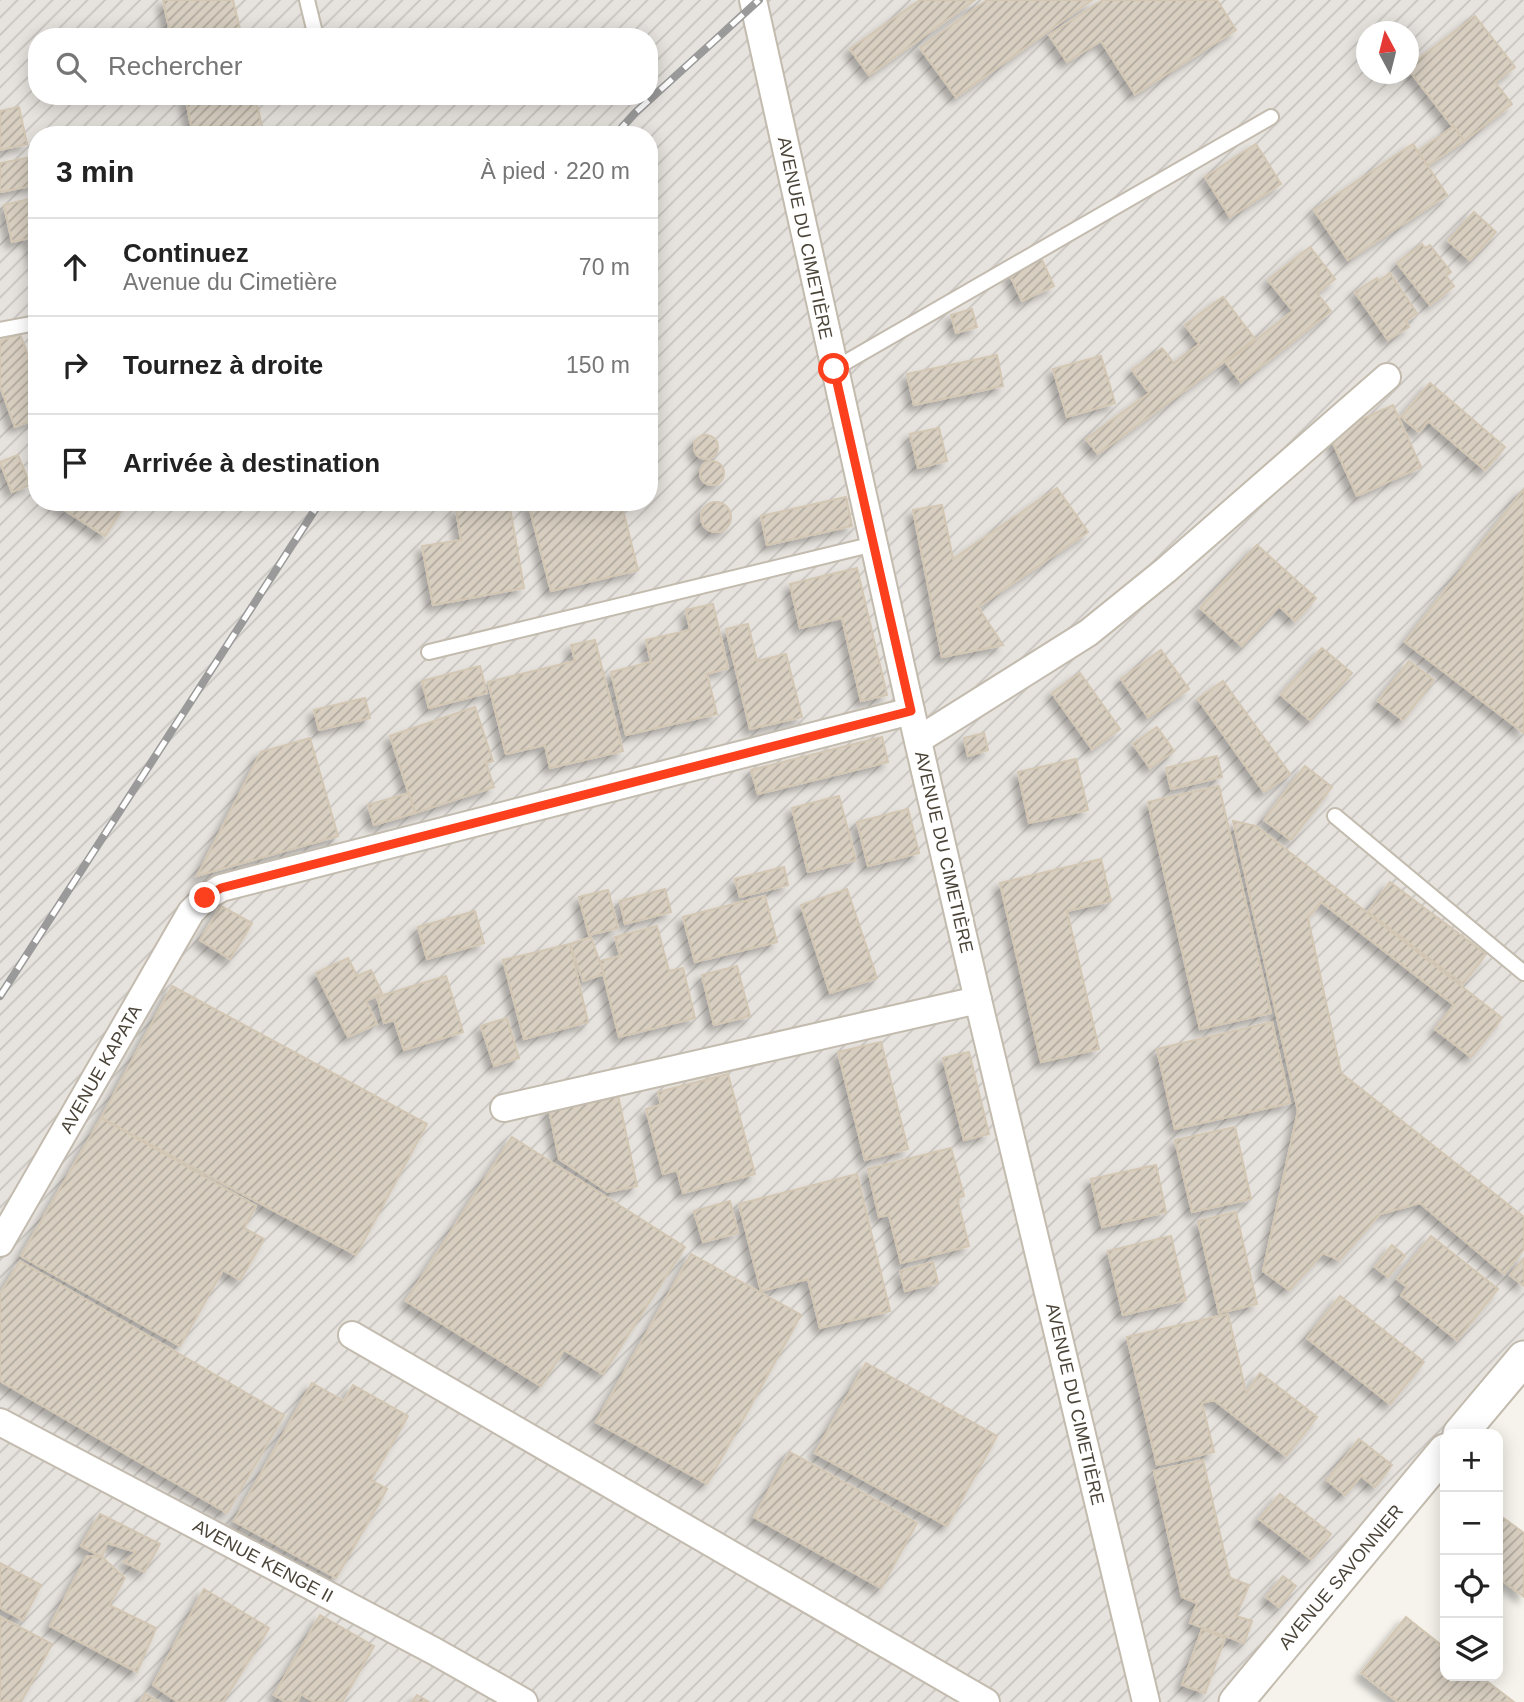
<!DOCTYPE html>
<html lang="fr">
<meta charset="utf-8">
<style>
:root{--surface:#fff;--page:#f2f2f2;--text:#222;--muted:#767676;--line:#e0e0e0}
body{margin:0;font-family:Helvetica,sans-serif;background:var(--page);color:var(--text)}
.controls{position:absolute;right:21px;bottom:21px;display:grid;overflow:hidden;border-radius:14px;box-shadow:0 4px 18px #0003}
.controls button{width:63px;height:63px;display:grid;place-items:center;padding:0;border:0;border-bottom:2px solid var(--line);background:var(--surface);color:var(--text);font:35px sans-serif}
.compass{position:absolute;left:1356px;top:21px;width:63px;height:63px;border-radius:50%;background:var(--surface);box-shadow:0 4px 18px #0003;rotate:353deg}
.stop{position:absolute;width:21px;height:21px;margin:-16px;border:5px solid #fc3f1d;border-radius:50%;background:#fff}
.stop.end{background:#fc3f1d;border-color:#fff;box-shadow:0 2px 7px #0008}
.list{margin:0;padding:0;list-style:none}
h2{display:flex;justify-content:space-between;align-items:center;height:91px;margin:0;padding:0 28px;font-size:30px}
h2 small{font-size:23px;font-weight:400;color:var(--muted)}
.list li{display:grid;grid-template-columns:46px 1fr auto;gap:21px;align-items:center;box-sizing:border-box;height:98px;padding:0 28px;border-top:2px solid var(--line)}
.list b{display:block;font-size:26px;white-space:nowrap}
.list p{margin:0;font-size:23px;white-space:nowrap;color:var(--muted)}
.list em{font-size:23px;font-style:normal;color:var(--muted)}
.icon{flex:none;width:38px;height:38px;fill:none;stroke:currentColor;stroke-width:2;stroke-linecap:round;stroke-linejoin:round}
.map{position:relative;flex:none;width:1524px;height:1702px;overflow:hidden}
.search{position:absolute;background:var(--surface);box-shadow:0 4px 18px #0003;left:28px;top:28px;width:630px;height:77px;display:flex;align-items:center;gap:18px;box-sizing:border-box;padding:0 24px;border-radius:28px;color:var(--muted);font-size:26px}
.panel{position:absolute;background:var(--surface);box-shadow:0 4px 18px #0003;left:28px;top:126px;width:630px;height:385px;border-radius:28px}
.map>svg:first-child{display:block}
</style>
<div class="map">
<svg width="1524" height="1702" viewBox="0 0 1524 1702">
<defs>
<pattern id="industrial-furrows" width="10" height="10" patternUnits="userSpaceOnUse" patternTransform="scale(1.75)"><rect width="10" height="10" fill="#e6e2dd"/><path d="M-1 1l2-2M0 10L10 0M9 11l2-2" fill="none" stroke="#c7c3be"/></pattern>
<pattern id="building-hatch" width="6" height="6" patternUnits="userSpaceOnUse" patternTransform="scale(1.75)"><rect width="6" height="6" fill="#d8cfc1"/><path d="M-1 1l2-2M0 6l6-6M5 7l2-2" fill="none" stroke="#b1aa9e"/></pattern>
<filter id="shadow"><feDropShadow dx="-6" dy="6" stdDeviation="3.5" flood-color="#0004"/></filter>
</defs>
<rect width="100%" height="100%" fill="#f6f3ec"/>
<!-- industrial -->
<path fill="url(#industrial-furrows)" fill-rule="evenodd" d="M 0,0 L 1524,0 L 1524,1340 L 1310,1590 L 1218,1702 L 0,1702 ZM 1366,32 L 1408,32 L 1408,74 L 1366,74 ZM 37,37 L 649,37 L 649,96 L 37,96 ZM 37,135 L 649,135 L 649,502 L 37,502 Z"/>
<!-- building -->
<g fill="url(#building-hatch)" stroke="#d3c7b4" stroke-width="2" filter="url(#shadow)">
<path d="M 163,0 L 233,0 L 242,37 L 171,37 Z"/>
<path d="M 920,0 L 975,0 L 869,75 L 850,49 Z"/>
<path d="M 987,0 L 1092,0 L 956,97 L 920,48 Z"/>
<path d="M 1103,0 L 1217,0 L 1236,30 L 1135,94 L 1101,41 L 1067,62 L 1049,35 Z"/>
<path d="M 1475,16 L 1515,67 L 1495,82 L 1512,104 L 1464,141 L 1408,69 L 1408,67 Z"/>
<path d="M 185,96 L 255,96 L 264,135 L 193,135 Z"/>
<path d="M 19,107 L 27,144 L 0,150 L 0,111 Z"/>
<path d="M 1454,126 L 1464,141 L 1427,166 L 1417,152 Z"/>
<path d="M 1256,144 L 1281,184 L 1230,217 L 1205,177 Z"/>
<path d="M 1413,144 L 1447,195 L 1348,260 L 1314,210 Z"/>
<path d="M 37,156 L 37,185 L 0,192 L 0,163 Z"/>
<path d="M 37,197 L 37,268 L 30,238 L 12,242 L 4,205 Z"/>
<path d="M 1474,212 L 1496,232 L 1470,260 L 1448,241 Z"/>
<path d="M 1422,244 L 1425,248 L 1430,245 L 1451,272 L 1446,276 L 1454,286 L 1430,305 L 1397,263 Z"/>
<path d="M 1310,247 L 1335,279 L 1317,293 L 1331,311 L 1241,382 L 1226,363 L 1293,311 L 1268,280 Z"/>
<path d="M 1041,258 L 1054,286 L 1022,301 L 1009,273 Z"/>
<path d="M 1390,273 L 1417,313 L 1406,321 L 1409,327 L 1388,340 L 1355,292 L 1377,278 L 1379,281 Z"/>
<path d="M 1223,297 L 1255,339 L 1098,454 L 1086,439 L 1149,393 L 1132,370 L 1162,348 L 1174,363 L 1199,344 L 1185,325 Z"/>
<path d="M 972,309 L 977,327 L 956,333 L 951,315 Z"/>
<path d="M 20,334 L 37,379 L 37,419 L 15,427 L 0,386 L 0,341 Z"/>
<path d="M 997,355 L 1003,386 L 914,405 L 907,374 Z"/>
<path d="M 1101,356 L 1115,403 L 1067,417 L 1053,369 Z"/>
<path d="M 1430,383 L 1505,447 L 1485,470 L 1428,421 L 1419,432 L 1401,417 Z"/>
<path d="M 1393,405 L 1421,467 L 1357,496 L 1329,434 Z"/>
<path d="M 939,428 L 947,461 L 918,468 L 910,434 Z"/>
<circle cx="706" cy="447" r="12"/>
<path d="M 18,455 L 30,485 L 12,492 L 0,462 Z"/>
<circle cx="712" cy="473" r="12"/>
<path d="M 1057,488 L 1088,532 L 978,607 L 1003,645 L 942,657 L 913,510 L 942,505 L 953,559 Z"/>
<path d="M 1524,489 L 1524,733 L 1405,642 Z"/>
<path d="M 846,497 L 852,526 L 767,545 L 761,516 Z"/>
<circle cx="716" cy="517" r="15"/>
<path d="M 52,502 L 127,502 L 105,536 Z"/>
<path d="M 499,502 L 509,502 L 524,588 L 433,605 L 422,546 L 461,540 L 456,510 Z"/>
<path d="M 528,502 L 621,502 L 638,570 L 551,591 Z"/>
<path d="M 1257,545 L 1316,598 L 1295,621 L 1279,606 L 1242,646 L 1200,608 Z"/>
<path d="M 857,568 L 887,695 L 861,701 L 842,618 L 800,628 L 790,584 Z"/>
<path d="M 713,604 L 728,668 L 707,674 L 717,714 L 626,735 L 611,672 L 651,662 L 646,640 L 690,630 L 686,610 Z"/>
<path d="M 748,624 L 757,661 L 786,654 L 802,717 L 750,729 L 726,629 Z"/>
<path d="M 595,640 L 623,751 L 550,768 L 545,745 L 506,754 L 488,682 L 575,661 L 571,645 Z"/>
<path d="M 1322,648 L 1352,673 L 1310,720 L 1281,695 Z"/>
<path d="M 1161,650 L 1189,689 L 1148,717 L 1121,679 Z"/>
<path d="M 1409,661 L 1434,680 L 1403,720 L 1378,701 Z"/>
<path d="M 480,666 L 487,693 L 429,708 L 422,681 Z"/>
<path d="M 1080,673 L 1120,729 L 1092,749 L 1052,693 Z"/>
<path d="M 1223,681 L 1290,774 L 1264,792 L 1198,699 Z"/>
<path d="M 365,698 L 370,718 L 319,730 L 314,710 Z"/>
<path d="M 475,707 L 493,761 L 486,763 L 494,787 L 415,813 L 390,736 Z"/>
<path d="M 1157,727 L 1174,751 L 1150,768 L 1133,744 Z"/>
<path d="M 984,733 L 988,750 L 968,756 L 964,738 Z"/>
<path d="M 882,737 L 888,762 L 758,794 L 751,770 Z"/>
<path d="M 310,738 L 338,836 L 197,876 L 261,752 Z"/>
<path d="M 1217,756 L 1222,777 L 1171,789 L 1166,768 Z"/>
<path d="M 1076,759 L 1088,810 L 1029,823 L 1018,772 Z"/>
<path d="M 1305,766 L 1332,787 L 1291,840 L 1264,820 Z"/>
<path d="M 1219,786 L 1271,1013 L 1200,1029 L 1148,802 Z"/>
<path d="M 409,793 L 415,813 L 374,825 L 368,805 Z"/>
<path d="M 839,796 L 856,860 L 808,872 L 792,808 Z"/>
<path d="M 908,809 L 919,853 L 868,866 L 857,822 Z"/>
<path d="M 1233,821 L 1256,826 L 1502,1018 L 1471,1057 L 1435,1029 L 1454,1005 L 1321,902 L 1308,918 L 1341,1073 L 1524,1217 L 1524,1249 L 1504,1274 L 1420,1203 L 1380,1214 L 1339,1260 L 1323,1253 L 1289,1290 L 1263,1271 L 1298,1111 Z"/>
<path d="M 1101,859 L 1111,901 L 1067,911 L 1099,1049 L 1041,1062 L 1000,883 Z"/>
<path d="M 784,867 L 788,885 L 740,897 L 735,879 Z"/>
<path d="M 1390,882 L 1486,954 L 1463,984 L 1368,912 Z"/>
<path d="M 665,889 L 671,912 L 625,924 L 620,901 Z"/>
<path d="M 847,889 L 877,978 L 830,993 L 801,905 Z"/>
<path d="M 608,890 L 618,928 L 589,935 L 579,897 Z"/>
<path d="M 765,896 L 777,942 L 695,962 L 683,917 Z"/>
<path d="M 221,906 L 252,923 L 230,959 L 200,940 Z"/>
<path d="M 475,911 L 484,943 L 427,959 L 418,927 Z"/>
<path d="M 657,926 L 669,971 L 683,968 L 695,1018 L 619,1037 L 600,961 L 620,956 L 615,937 Z"/>
<path d="M 591,937 L 604,974 L 583,981 L 570,944 Z"/>
<path d="M 570,944 L 588,1022 L 524,1039 L 503,960 Z"/>
<path d="M 348,958 L 357,976 L 371,970 L 382,993 L 366,1001 L 377,1024 L 348,1037 L 316,973 Z"/>
<path d="M 737,966 L 750,1016 L 714,1025 L 702,975 Z"/>
<path d="M 446,976 L 463,1032 L 404,1050 L 394,1020 L 384,1023 L 377,997 Z"/>
<path d="M 172,986 L 427,1124 L 356,1255 L 101,1118 Z"/>
<path d="M 507,1018 L 519,1058 L 494,1066 L 481,1026 Z"/>
<path d="M 1272,1022 L 1290,1103 L 1175,1129 L 1157,1049 Z"/>
<path d="M 881,1042 L 908,1149 L 865,1160 L 838,1052 Z"/>
<path d="M 969,1052 L 989,1134 L 964,1140 L 943,1058 Z"/>
<path d="M 728,1074 L 755,1174 L 683,1193 L 677,1170 L 663,1174 L 646,1109 L 661,1105 L 658,1092 Z"/>
<path d="M 618,1095 L 637,1186 L 608,1192 L 559,1159 L 549,1109 Z"/>
<path d="M 101,1118 L 256,1206 L 244,1228 L 264,1239 L 240,1280 L 223,1270 L 180,1346 L 21,1256 Z"/>
<path d="M 1235,1127 L 1251,1199 L 1192,1212 L 1175,1140 Z"/>
<path d="M 512,1137 L 685,1247 L 603,1374 L 564,1350 L 541,1386 L 406,1301 Z"/>
<path d="M 951,1148 L 964,1196 L 957,1198 L 969,1246 L 901,1263 L 889,1215 L 879,1217 L 868,1169 Z"/>
<path d="M 1156,1165 L 1166,1212 L 1102,1227 L 1091,1179 Z"/>
<path d="M 857,1174 L 890,1311 L 820,1328 L 808,1279 L 761,1291 L 739,1204 Z"/>
<path d="M 730,1201 L 738,1233 L 703,1242 L 694,1211 Z"/>
<path d="M 1236,1212 L 1257,1304 L 1219,1313 L 1198,1221 Z"/>
<path d="M 1171,1236 L 1186,1300 L 1123,1315 L 1108,1251 Z"/>
<path d="M 1431,1236 L 1498,1289 L 1457,1340 L 1401,1295 L 1407,1287 L 1397,1279 Z"/>
<path d="M 1392,1245 L 1405,1256 L 1388,1277 L 1375,1267 Z"/>
<path d="M 691,1254 L 801,1315 L 707,1484 L 596,1422 Z"/>
<path d="M 1524,1258 L 1524,1286 L 1510,1275 Z"/>
<path d="M 20,1261 L 284,1415 L 227,1513 L 0,1381 L 0,1294 Z"/>
<path d="M 933,1262 L 938,1283 L 905,1291 L 900,1271 Z"/>
<path d="M 1340,1296 L 1424,1362 L 1390,1404 L 1307,1338 Z"/>
<path d="M 1228,1314 L 1246,1393 L 1260,1373 L 1317,1417 L 1286,1456 L 1214,1400 L 1202,1403 L 1214,1452 L 1157,1465 L 1127,1337 Z"/>
<path d="M 866,1363 L 997,1436 L 947,1526 L 815,1453 Z"/>
<path d="M 312,1383 L 344,1401 L 353,1385 L 408,1416 L 371,1480 L 387,1489 L 336,1578 L 234,1521 Z"/>
<path d="M 1359,1439 L 1392,1465 L 1375,1487 L 1361,1476 L 1345,1495 L 1327,1480 Z"/>
<path d="M 790,1452 L 917,1523 L 881,1588 L 754,1517 Z"/>
<path d="M 1203,1460 L 1230,1578 L 1249,1585 L 1236,1616 L 1252,1621 L 1244,1643 L 1190,1623 L 1197,1603 L 1182,1597 L 1154,1471 Z"/>
<path d="M 1280,1494 L 1331,1534 L 1311,1559 L 1259,1519 Z"/>
<path d="M 100,1514 L 160,1544 L 144,1572 L 124,1562 L 136,1552 L 107,1543 L 102,1557 L 81,1546 Z"/>
<path d="M 1498,1514 L 1524,1533 L 1524,1597 L 1498,1577 Z"/>
<path d="M 87,1556 L 102,1557 L 125,1578 L 109,1605 L 156,1628 L 137,1672 L 50,1626 Z"/>
<path d="M 0,1563 L 41,1585 L 23,1620 L 0,1608 Z"/>
<path d="M 1283,1576 L 1296,1586 L 1279,1607 L 1266,1597 Z"/>
<path d="M 204,1589 L 269,1628 L 223,1702 L 178,1702 L 153,1685 Z"/>
<path d="M 320,1615 L 374,1646 L 342,1702 L 314,1702 L 301,1694 L 297,1702 L 286,1702 L 274,1695 Z"/>
<path d="M 0,1617 L 52,1644 L 21,1702 L 0,1702 Z"/>
<path d="M 1406,1617 L 1445,1648 L 1445,1676 L 1480,1676 L 1514,1702 L 1398,1702 L 1361,1673 Z"/>
<path d="M 1202,1629 L 1225,1638 L 1205,1693 L 1182,1685 Z"/>
<path d="M 145,1694 L 160,1702 L 141,1702 Z"/>
<path d="M 417,1695 L 429,1702 L 412,1702 Z"/>
</g>
<g fill="none" stroke-linecap="round" stroke-linejoin="round">
<defs>
<g id="service">
<path d="M 307,0 L 316,37"/>
<path d="M 0,330 L 36,323"/>
<path d="M 834,369 L 1271,117"/>
<path d="M 429,652 L 874,544"/>
<path d="M 1335,816 L 1524,973"/>
</g>
<g id="minor">
<path d="M 753,0 L 911,711 L 978,1000 L 1146,1702"/>
<path d="M 918,740 L 1088,633 L 1166,570 L 1387,377"/>
<path d="M 504,1108 L 978,1000"/>
<path d="M 0,1243 L 191,912 L 205,898 L 221,888 L 911,711"/>
<path d="M 352,1335 L 986,1702"/>
<path d="M 0,1422 L 434,1651 L 524,1702"/>
</g>
<g id="tertiary">
<path d="M 1460,1434 L 1524,1358"/>
<path d="M 1236,1702 L 1445,1451"/>
</g>
</defs>
<!-- service casing -->
<use href="#service" stroke="#c2bbae" stroke-width="18"/>
<!-- minor casing -->
<use href="#minor" stroke="#c2bbae" stroke-width="30"/>
<!-- tertiary casing -->
<use href="#tertiary" stroke="#c2bbae" stroke-width="37"/>
<!-- service -->
<use href="#service" stroke="#fff" stroke-width="14"/>
<!-- minor -->
<use href="#minor" stroke="#fff" stroke-width="26"/>
<!-- tertiary -->
<use href="#tertiary" stroke="#fff" stroke-width="33"/>
<defs>
<g id="rail">
<path d="M 615,135 L 635,113 L 759,0"/>
<path d="M 0,996 L 320,502"/>
</g>
</defs>
<!-- rail casing -->
<use href="#rail" stroke="#9a9a9a" stroke-width="8"/>
<!-- rail -->
<use href="#rail" stroke="#fff" stroke-width="5" stroke-dasharray="16" stroke-linecap="butt"/>
</g>
<g fill="none" stroke-linecap="round" stroke-linejoin="round">
<!-- route -->
<path stroke="#fc3f1d" stroke-width="9" d="M 205,898 L 221,888 L 911,711 L 834,369"/>
</g>
<g text-anchor="middle" dominant-baseline="central" stroke-width="7" stroke-linejoin="round" paint-order="stroke">
<!-- street labels -->
<g font-size="18" fill="#4b4439" stroke="#fff">
<text transform="translate(805 238) rotate(78)">AVENUE DU CIMETIÈRE</text>
<text transform="translate(944 852) rotate(77)">AVENUE DU CIMETIÈRE</text>
<text transform="translate(101 1069) rotate(-60)">AVENUE KAPATA</text>
<text transform="translate(1075 1404) rotate(77)">AVENUE DU CIMETIÈRE</text>
<text transform="translate(263 1561) rotate(28)">AVENUE KENGE II</text>
<text transform="translate(1341 1577) rotate(-50)">AVENUE SAVONNIER</text>
</g>
</g>
</svg>
<div class="controls">
<button>+</button>
<button>−</button>
<button><svg class="icon" aria-label="locate" viewBox="0 0 24 24"><circle cx="12" cy="12" r="6"/><path d="M12 2v4M12 18v4M2 12h4M18 12h4"/></svg></button>
<button><svg class="icon" aria-label="layers" viewBox="0 0 24 24"><path d="M12 4l9 5-9 5-9-5zM3 14l9 5 9-5"/></svg></button>
</div>
<svg class="compass" viewBox="-18 -18 36 36"><path d="M0-13l5 13h-10z" fill="#e53935"/><path d="M0 13l5-13h-10z" fill="#767676"/></svg>
<div class="stop" style="left:834px;top:369px"></div>
<div class="stop end" style="left:205px;top:898px"></div>
<div class="search"><svg class="icon" aria-label="search" viewBox="0 0 24 24"><circle cx="10" cy="10" r="6"/><path d="M15 15l6 6"/></svg>Rechercher</div>
<section class="panel">
<h2>3 min<small>À pied · 220 m</small></h2>
<ul class="list">
<li><svg class="icon" aria-label="ahead" viewBox="0 0 24 24"><path d="M12 20V5M6 11l6-6 6 6"/></svg><div><b>Continuez</b><p>Avenue du Cimetière</p></div><em>70 m</em></li>
<li><svg class="icon" aria-label="right" viewBox="0 0 24 24"><path d="M7 20v-9h11M14 6l5 5-5 5"/></svg><div><b>Tournez à droite</b></div><em>150 m</em></li>
<li><svg class="icon" aria-label="arrive" viewBox="0 0 24 24"><path d="M6 21V4h12l-3 4 3 4H6"/></svg><div><b>Arrivée à destination</b></div></li>
</ul>
</section>
</div>
